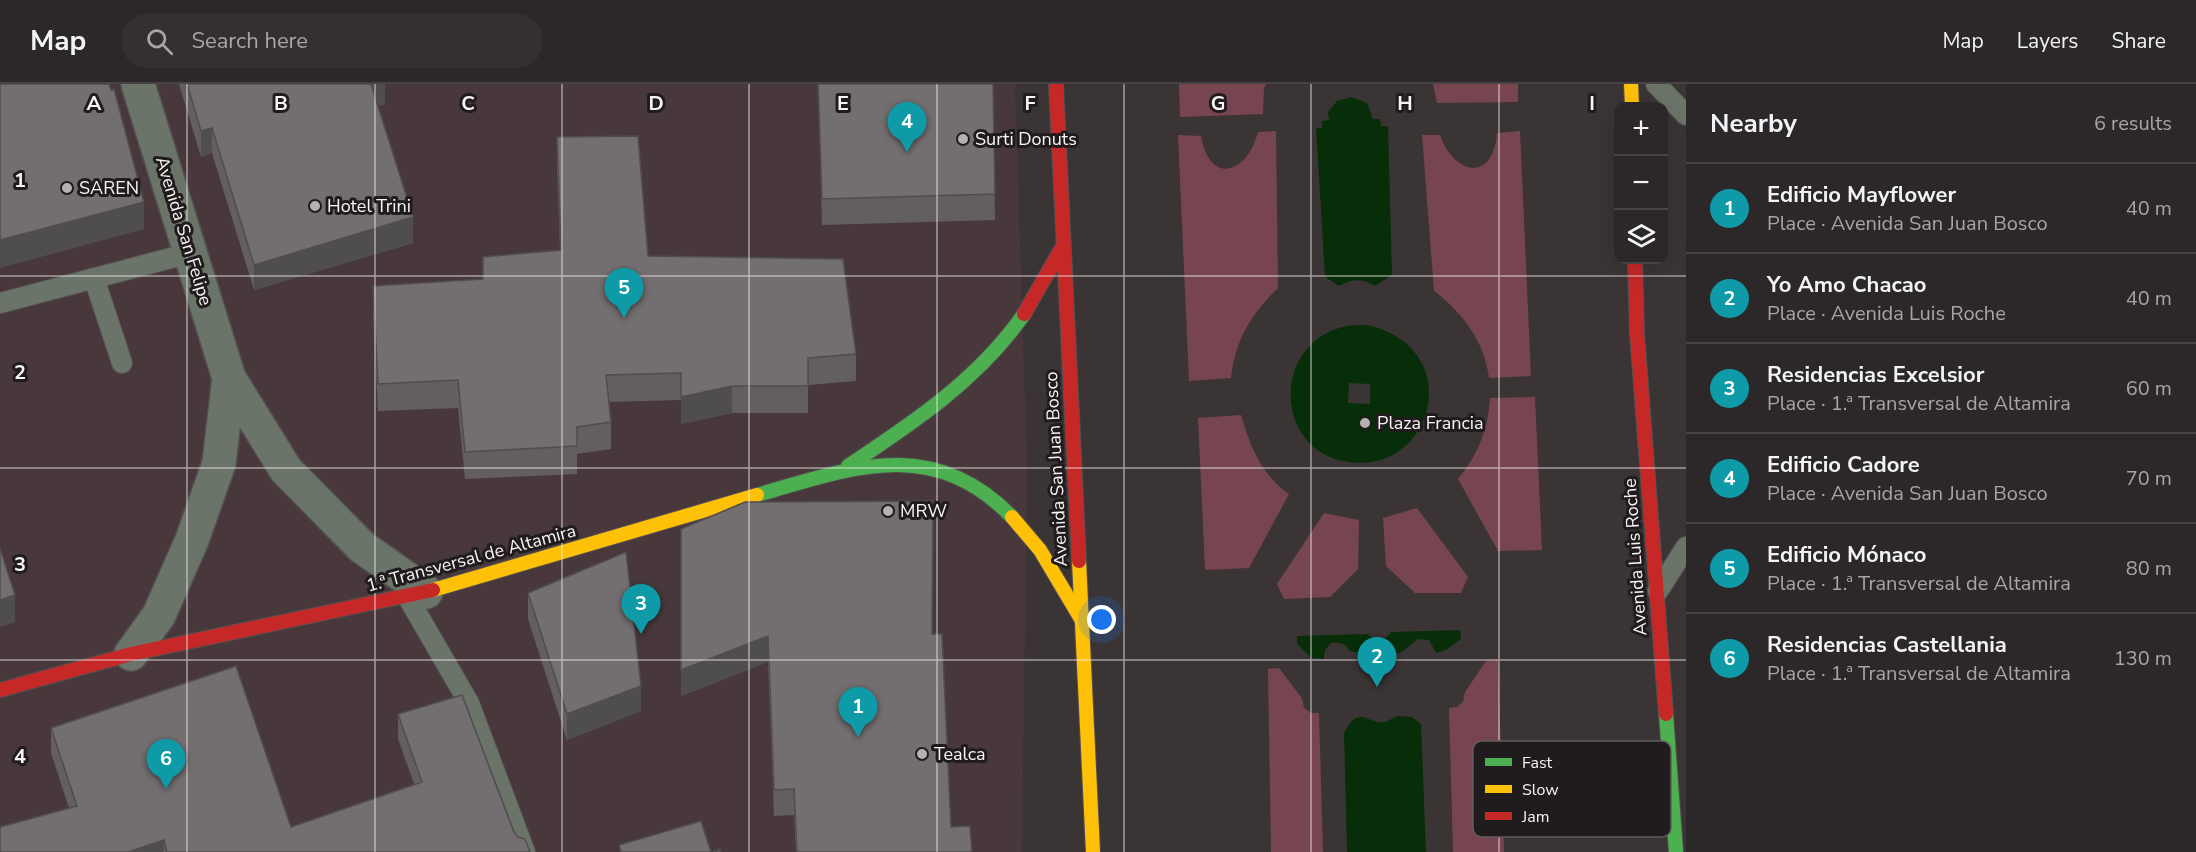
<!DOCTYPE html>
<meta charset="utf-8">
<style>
:root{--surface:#2c2728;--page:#342f30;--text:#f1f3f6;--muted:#a6a5a8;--line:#484445;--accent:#b6b0b1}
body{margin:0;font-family:"Nunito Sans",sans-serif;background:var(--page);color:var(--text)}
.controls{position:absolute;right:18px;top:18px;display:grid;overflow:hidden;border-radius:12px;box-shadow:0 6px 24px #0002}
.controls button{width:54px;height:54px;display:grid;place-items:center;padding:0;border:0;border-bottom:2px solid var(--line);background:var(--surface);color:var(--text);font:30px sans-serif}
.you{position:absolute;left:1102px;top:536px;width:21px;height:21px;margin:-15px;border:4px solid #fff;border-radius:50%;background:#1a73e8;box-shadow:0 0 0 9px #1a73e833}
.badge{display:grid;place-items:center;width:39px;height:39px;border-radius:50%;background:var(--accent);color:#fff;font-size:20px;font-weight:700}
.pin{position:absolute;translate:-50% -50px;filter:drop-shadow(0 2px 3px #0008)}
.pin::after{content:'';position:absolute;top:32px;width:21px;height:18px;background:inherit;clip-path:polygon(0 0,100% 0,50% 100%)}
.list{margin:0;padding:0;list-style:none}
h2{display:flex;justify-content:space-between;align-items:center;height:78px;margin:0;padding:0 24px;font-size:26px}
h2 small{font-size:20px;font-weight:400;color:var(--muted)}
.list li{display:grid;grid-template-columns:39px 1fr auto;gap:18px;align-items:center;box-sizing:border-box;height:90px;padding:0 24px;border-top:2px solid var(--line)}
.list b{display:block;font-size:22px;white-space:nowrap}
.list p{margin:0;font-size:20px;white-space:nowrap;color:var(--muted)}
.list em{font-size:20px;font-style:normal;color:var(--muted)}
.icon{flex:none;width:33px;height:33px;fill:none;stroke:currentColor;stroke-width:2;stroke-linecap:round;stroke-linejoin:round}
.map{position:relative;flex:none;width:1686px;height:768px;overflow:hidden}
header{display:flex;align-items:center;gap:36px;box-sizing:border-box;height:84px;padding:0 30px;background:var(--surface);border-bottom:2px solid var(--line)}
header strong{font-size:28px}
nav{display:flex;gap:33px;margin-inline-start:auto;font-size:21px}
.search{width:420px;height:54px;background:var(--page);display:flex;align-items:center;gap:15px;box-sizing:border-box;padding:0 21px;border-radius:24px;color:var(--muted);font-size:22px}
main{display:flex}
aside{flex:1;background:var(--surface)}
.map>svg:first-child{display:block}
</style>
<header>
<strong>Map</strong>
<div class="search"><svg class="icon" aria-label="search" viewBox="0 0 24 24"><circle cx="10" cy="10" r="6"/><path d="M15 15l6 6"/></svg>Search here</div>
<nav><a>Map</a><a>Layers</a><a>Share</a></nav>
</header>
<main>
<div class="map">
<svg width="1686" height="768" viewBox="0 0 1686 768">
<rect width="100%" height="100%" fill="#3a3435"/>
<!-- built -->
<path fill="#48383b" d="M 0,0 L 1015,0 L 1027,385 L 1022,768 L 0,768 Z"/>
<!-- green -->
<g fill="#774550">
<path d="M 1179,0 L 1266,0 L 1264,4 L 1263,30 L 1180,33 Z"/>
<path d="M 1433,0 L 1518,0 L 1518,18 L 1437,19 Z"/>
<path d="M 1276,47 L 1278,204 C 1251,230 1235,257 1231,294 L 1189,297 L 1178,51 L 1201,52 C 1210,102 1247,90 1258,48 Z"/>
<path d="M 1520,47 L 1531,292 L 1489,294 C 1485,258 1462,228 1434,207 L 1422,51 L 1440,51 C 1454,91 1493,99 1497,49 Z"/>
<path d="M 1535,313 L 1542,466 L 1498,467 L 1458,395 C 1478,371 1488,345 1490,314 Z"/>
<path d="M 1241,331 C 1251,364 1260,389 1289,410 L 1249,484 L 1205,486 L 1198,334 Z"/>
<path d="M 1417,424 L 1468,493 L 1461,509 L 1415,509 L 1386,482 L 1383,434 Z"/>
<path d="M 1324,429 L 1359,436 L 1358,485 L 1330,513 L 1284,515 L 1277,500 Z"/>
<path d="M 1498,576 L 1504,768 L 1453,768 L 1449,624 L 1457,623 L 1463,618 L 1465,608 L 1486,577 Z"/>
<path d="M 1279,584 L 1302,614 L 1304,624 L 1311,629 L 1319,629 L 1323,768 L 1271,768 L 1268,585 Z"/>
</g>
<!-- water -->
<g fill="#072e08" fill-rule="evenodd">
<path d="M 1351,13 L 1367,19 L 1373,35 L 1380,35 L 1381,42 L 1388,42 L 1392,191 L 1375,202 C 1361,194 1352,195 1339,202 L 1325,193 L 1316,44 L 1322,44 L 1322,37 L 1329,36 L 1328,28 L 1337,17 Z"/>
<path d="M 1367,241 C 1469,263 1434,396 1343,377 C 1276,363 1273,267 1336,245 C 1346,241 1357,241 1367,241 ZM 1349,299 L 1370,300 L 1370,320 L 1348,319 Z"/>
<path d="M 1460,546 L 1461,555 L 1446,566 L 1436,569 L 1429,556 L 1418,555 C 1413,558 1411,561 1407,564 C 1393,576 1367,570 1350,567 C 1345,560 1340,557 1331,559 L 1325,566 L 1324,575 L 1311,574 L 1297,560 L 1297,552 L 1367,550 C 1376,558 1384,558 1391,548 Z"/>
<path d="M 1398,632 L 1412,633 L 1421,640 L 1426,768 L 1347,768 L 1344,649 C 1359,619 1368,641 1385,638 C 1389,637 1394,633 1398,632 Z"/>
</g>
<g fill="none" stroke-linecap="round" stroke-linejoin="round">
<defs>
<g id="lane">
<path d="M 1656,0 L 1686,31"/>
<path d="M 94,194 L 122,279"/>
<path d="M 0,219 L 190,169"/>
<path d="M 1658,507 L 1686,463"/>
<path d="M 407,512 L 469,619 L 525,768"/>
</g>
<g id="street">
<path d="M 138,0 L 229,294 L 286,386 L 362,463 L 426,508"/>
<path d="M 131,570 L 159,531 L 192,456 L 219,379 L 229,294"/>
</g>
<g id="fast">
<path d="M 848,382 C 913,339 979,295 1024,230"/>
<path d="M 757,411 C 851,384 932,351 1012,433"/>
<path d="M 1666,630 L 1676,768"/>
</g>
<g id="slow">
<path d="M 1631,0 L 1632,22"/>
<path d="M 1012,433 L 1040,466 L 1081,535"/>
<path d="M 1079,477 L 1093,768"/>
<path d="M 433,506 L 757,411"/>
</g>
<g id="jam">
<path d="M 1056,0 L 1079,477"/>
<path d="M 1635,176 L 1637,250 L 1666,630"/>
<path d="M 1024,230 L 1063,162"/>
<path d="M 0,606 L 131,570 L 433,506"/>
</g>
</defs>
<!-- lane casing -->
<use href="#lane" stroke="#545051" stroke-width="22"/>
<!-- street casing -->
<use href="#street" stroke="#545051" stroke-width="36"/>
<!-- fast casing -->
<use href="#fast" stroke="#545051" stroke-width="16"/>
<!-- slow casing -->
<use href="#slow" stroke="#545051" stroke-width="16"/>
<!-- jam casing -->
<use href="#jam" stroke="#545051" stroke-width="16"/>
<!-- lane -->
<use href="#lane" stroke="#6a7469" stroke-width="20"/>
<!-- street -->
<use href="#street" stroke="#6a7469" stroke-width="33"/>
<!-- fast -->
<use href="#fast" stroke="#4caf50" stroke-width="14"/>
<!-- slow -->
<use href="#slow" stroke="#ffc107" stroke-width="14"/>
<!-- jam -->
<use href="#jam" stroke="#c62828" stroke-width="14"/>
</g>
<!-- wall -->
<g fill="#635f5f">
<path d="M 179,0 L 385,0 L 385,20 L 378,22 L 413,159 L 254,206 L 212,69 L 201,73 Z"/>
<path d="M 818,0 L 993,0 L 995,136 L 822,141 Z"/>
<path d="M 557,53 L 648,172 L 856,270 L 856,297 L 808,301 L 808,329 L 732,329 L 681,340 L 681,316 L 609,318 L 611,338 L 611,365 L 577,370 L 577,390 L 465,395 L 458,324 L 378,327 L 373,229 L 373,202 L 483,195 L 483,173 L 560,166 L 557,81 Z"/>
<path d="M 681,445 L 932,550 L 951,743 L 972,768 L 796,768 L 794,731 L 774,732 L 768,578 L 681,612 Z"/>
<path d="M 528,509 L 641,627 L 567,656 L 528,535 Z"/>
<path d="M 398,630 L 514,748 L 530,768 L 0,768 L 69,724 L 51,669 L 51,644 L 291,743 L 414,700 L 398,655 Z"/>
</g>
<!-- shaded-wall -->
<g fill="#504d4e">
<path d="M 371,0 L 385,0 L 385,20 L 371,24 Z"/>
<path d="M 212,44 L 212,69 L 201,73 L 201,47 Z"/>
<path d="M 144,118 L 144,145 L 0,184 L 0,156 Z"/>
<path d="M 413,133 L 413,159 L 254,206 L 254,181 Z"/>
<path d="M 732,302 L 732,329 L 681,340 L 681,313 Z"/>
<path d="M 15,511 L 15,538 L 0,543 L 0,516 Z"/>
<path d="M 768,552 L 768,578 L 681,612 L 681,586 Z"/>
<path d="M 641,602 L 641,627 L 567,656 L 567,630 Z"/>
<path d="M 164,756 L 164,768 L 128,768 Z"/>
</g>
<!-- building -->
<g fill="#736e6f" stroke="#504d4e" stroke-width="1.5">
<path d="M 0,0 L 109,0 L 111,6 L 114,5 L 144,118 L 0,156 Z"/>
<path d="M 187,0 L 371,0 L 413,133 L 254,181 L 212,44 L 201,47 Z"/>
<path d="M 818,0 L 993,0 L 995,110 L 822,115 Z"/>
<path d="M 638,52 L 648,172 L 843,175 L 856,270 L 808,274 L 808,302 L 732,302 L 681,313 L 681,289 L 606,291 L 611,338 L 577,343 L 577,362 L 465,368 L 458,296 L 378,300 L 373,202 L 483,195 L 483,173 L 561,166 L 557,53 Z"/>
<path d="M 933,417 L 932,550 L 942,550 L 951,743 L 970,742 L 972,768 L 797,768 L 794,705 L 774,706 L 768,552 L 681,586 L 681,445 L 745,418 Z"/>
<path d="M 0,464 L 15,511 L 0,516 Z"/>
<path d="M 626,468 L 641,602 L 567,630 L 528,509 Z"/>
<path d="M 236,582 L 291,743 L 422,698 L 398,630 L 462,611 L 514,748 L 518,753 L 525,755 L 530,768 L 167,768 L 164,756 L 128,768 L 0,768 L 0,743 L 77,722 L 51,644 Z"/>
<path d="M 701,737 L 711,768 L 621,768 L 619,761 Z"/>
<path d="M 720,765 L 721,768 L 713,768 Z"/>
</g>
<!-- grid -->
<path fill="none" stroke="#f9f3f4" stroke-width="1.5" stroke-opacity="0.55" d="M 187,0 L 187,768M 375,0 L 375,768M 562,0 L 562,768M 749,0 L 749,768M 937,0 L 937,768M 1124,0 L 1124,768M 1311,0 L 1311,768M 1499,0 L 1499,768M 0,192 L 1686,192M 0,384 L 1686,384M 0,576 L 1686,576"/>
<!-- markers -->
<g fill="#b6b0b1" stroke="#201b1c" stroke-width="2">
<circle cx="963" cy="55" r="6"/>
<circle cx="67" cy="104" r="6"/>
<circle cx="315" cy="122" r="6"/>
<circle cx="1365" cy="339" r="6"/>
<circle cx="888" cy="427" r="6"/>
<circle cx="922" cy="670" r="6"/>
</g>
<g text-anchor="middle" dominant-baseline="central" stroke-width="6" stroke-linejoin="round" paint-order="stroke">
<!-- poi labels -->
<g font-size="18" fill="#f9f3f4" stroke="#201b1c" text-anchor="start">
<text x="975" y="55">Surti Donuts</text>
<text x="79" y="104">SAREN</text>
<text x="327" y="122">Hotel Trini</text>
<text x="1377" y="339">Plaza Francia</text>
<text x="900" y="427">MRW</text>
<text x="934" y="670">Tealca</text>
</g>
<!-- street labels -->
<g font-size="18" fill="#f9f3f4" stroke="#201b1c">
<text transform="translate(184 147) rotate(73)">Avenida San Felipe</text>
<text transform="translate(1056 385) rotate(-93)">Avenida San Juan Bosco</text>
<text transform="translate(1635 473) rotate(-94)">Avenida Luis Roche</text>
<text transform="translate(471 474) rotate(-15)">1.ª Transversal de Altamira</text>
</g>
</g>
<!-- legend -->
<rect x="1473" y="657" width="198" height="96" rx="9" fill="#201b1c" stroke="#615c5d" stroke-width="1.5"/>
<rect x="1485" y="674" width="27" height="8" fill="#4caf50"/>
<rect x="1485" y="701" width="27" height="8" fill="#ffc107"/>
<rect x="1485" y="728" width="27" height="8" fill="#c62828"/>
<g font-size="16" fill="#f9f3f4">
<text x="1522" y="684">Fast</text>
<text x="1522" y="711">Slow</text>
<text x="1522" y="738">Jam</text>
</g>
<g font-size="20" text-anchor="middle" font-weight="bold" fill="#f9f3f4" stroke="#201b1c" stroke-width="6" stroke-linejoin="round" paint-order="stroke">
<text x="94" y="26">A</text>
<text x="281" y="26">B</text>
<text x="468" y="26">C</text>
<text x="656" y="26">D</text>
<text x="843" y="26">E</text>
<text x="1030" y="26">F</text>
<text x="1218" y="26">G</text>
<text x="1405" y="26">H</text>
<text x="1592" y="26">I</text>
<text x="20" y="103">1</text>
<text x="20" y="295">2</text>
<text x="20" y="487">3</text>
<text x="20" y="679">4</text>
</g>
</svg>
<div class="controls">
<button>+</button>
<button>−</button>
<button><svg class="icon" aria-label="layers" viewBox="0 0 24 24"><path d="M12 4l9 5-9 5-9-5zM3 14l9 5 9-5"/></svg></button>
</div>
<div class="you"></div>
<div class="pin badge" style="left:858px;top:653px;background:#0f9aa8">1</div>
<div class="pin badge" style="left:1377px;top:603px;background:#0f9aa8">2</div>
<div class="pin badge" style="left:641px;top:550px;background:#0f9aa8">3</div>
<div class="pin badge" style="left:907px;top:68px;background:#0f9aa8">4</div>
<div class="pin badge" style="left:624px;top:234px;background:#0f9aa8">5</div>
<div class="pin badge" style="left:166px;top:705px;background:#0f9aa8">6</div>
</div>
<aside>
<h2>Nearby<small>6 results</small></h2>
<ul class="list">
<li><span class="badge" style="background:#0f9aa8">1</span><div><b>Edificio Mayflower</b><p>Place · Avenida San Juan Bosco</p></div><em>40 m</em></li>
<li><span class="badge" style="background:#0f9aa8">2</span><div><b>Yo Amo Chacao</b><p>Place · Avenida Luis Roche</p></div><em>40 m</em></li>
<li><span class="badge" style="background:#0f9aa8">3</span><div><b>Residencias Excelsior</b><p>Place · 1.ª Transversal de Altamira</p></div><em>60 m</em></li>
<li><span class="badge" style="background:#0f9aa8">4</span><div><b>Edificio Cadore</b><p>Place · Avenida San Juan Bosco</p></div><em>70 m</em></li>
<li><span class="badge" style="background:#0f9aa8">5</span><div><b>Edificio Mónaco</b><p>Place · 1.ª Transversal de Altamira</p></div><em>80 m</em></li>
<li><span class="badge" style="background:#0f9aa8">6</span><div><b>Residencias Castellania</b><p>Place · 1.ª Transversal de Altamira</p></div><em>130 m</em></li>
</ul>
</aside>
</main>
